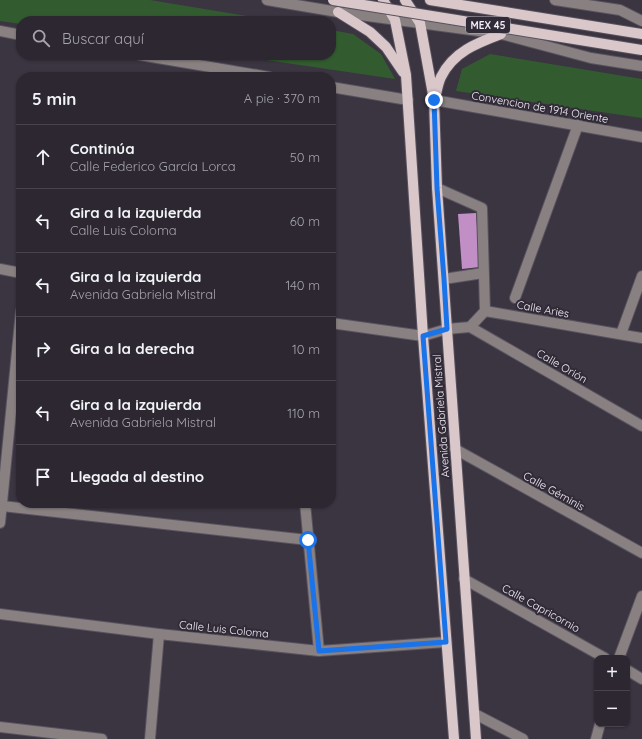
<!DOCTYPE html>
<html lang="es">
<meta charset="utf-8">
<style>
:root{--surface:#2c2731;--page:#342f39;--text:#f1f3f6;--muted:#a6a5ab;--line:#48444d}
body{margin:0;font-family:Quicksand,sans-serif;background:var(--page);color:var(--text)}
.controls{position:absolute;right:12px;bottom:12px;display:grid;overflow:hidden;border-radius:8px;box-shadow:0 1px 3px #0004}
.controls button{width:36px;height:36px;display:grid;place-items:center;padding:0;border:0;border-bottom:1px solid var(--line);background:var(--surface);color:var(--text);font:20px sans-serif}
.stop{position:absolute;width:12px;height:12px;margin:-9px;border:3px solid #1a73e8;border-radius:50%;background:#fff}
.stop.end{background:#1a73e8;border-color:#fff;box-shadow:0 1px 4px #0008}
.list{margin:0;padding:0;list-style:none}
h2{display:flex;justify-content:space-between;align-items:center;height:52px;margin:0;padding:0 16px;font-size:17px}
h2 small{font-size:13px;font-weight:400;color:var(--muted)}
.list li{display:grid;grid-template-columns:26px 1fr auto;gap:12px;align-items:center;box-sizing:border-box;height:64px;padding:0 16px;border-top:1px solid var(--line)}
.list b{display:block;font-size:15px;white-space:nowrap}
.list p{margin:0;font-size:13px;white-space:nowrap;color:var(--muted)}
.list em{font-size:13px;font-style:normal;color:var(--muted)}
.icon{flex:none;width:22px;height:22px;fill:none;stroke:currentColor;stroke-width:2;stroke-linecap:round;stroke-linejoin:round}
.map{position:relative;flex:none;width:642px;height:739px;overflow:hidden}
.search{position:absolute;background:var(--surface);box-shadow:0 1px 3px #0004;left:16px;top:16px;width:320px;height:44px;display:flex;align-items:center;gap:10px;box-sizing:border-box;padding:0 14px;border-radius:16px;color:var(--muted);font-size:15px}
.panel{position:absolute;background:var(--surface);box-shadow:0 1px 3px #0004;left:16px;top:72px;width:320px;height:436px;border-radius:16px}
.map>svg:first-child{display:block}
</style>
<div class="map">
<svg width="642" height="739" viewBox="0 0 642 739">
<rect width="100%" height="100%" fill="#3b3441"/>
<!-- green -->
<g fill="#325c2f">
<path d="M 0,0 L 150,0 L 278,21 L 21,21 L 21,24 L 0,21 Z"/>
<path d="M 331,30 L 353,34 L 381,54 L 395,79 L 232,55 L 331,55 Z"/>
<path d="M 490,54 L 642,79 L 642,118 L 456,91 L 462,69 Z"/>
</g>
<!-- building -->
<path fill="#c28ec6" d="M 476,213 L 480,267 L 462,269 L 458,214 Z"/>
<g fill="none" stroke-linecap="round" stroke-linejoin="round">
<defs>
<g id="minor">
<path d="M 267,0 L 338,12 L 501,34 L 591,58 L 642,66"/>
<path d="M 555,0 L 620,10 L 642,21"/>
<path d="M 0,31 L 21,35"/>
<path d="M 140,55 L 269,77"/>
<path d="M 331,87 L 408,100"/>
<path d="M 434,100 L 642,137"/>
<path d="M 437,188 L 482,208 L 485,311"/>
<path d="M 0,269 L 21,273"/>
<path d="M 444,279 L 483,273"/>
<path d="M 515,298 L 578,125"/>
<path d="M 331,323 L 423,336 L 447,329 L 470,327 L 485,311 L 642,338"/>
<path d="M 470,327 L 642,426"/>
<path d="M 621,334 L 642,276"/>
<path d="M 455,449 L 642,553"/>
<path d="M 305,503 L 319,651"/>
<path d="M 2,506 L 308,540"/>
<path d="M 0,523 L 21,311"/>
<path d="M 464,579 L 605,658"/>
<path d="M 0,614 L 159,634 L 319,651 L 446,642"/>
<path d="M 619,658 L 642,596"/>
<path d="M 627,670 L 642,679"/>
<path d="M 475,714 L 523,739"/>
<path d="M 0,727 L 102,739"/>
<path d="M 150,739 L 159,634"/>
<path d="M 596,739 L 600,724"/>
</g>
<g id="major">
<path d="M 383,0 L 395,20 L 406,75 L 423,336 L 454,739"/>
<path d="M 405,0 L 420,23 L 434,100 L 437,188 L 476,739"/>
<path d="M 430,0 L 642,34"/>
<path d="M 338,12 L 370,32 L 386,47 L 403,72"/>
<path d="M 435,98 C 437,91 438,83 441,77 C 453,52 477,43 501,34"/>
</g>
</defs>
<!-- minor casing -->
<use href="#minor" stroke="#58525e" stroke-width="12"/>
<!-- major casing -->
<use href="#major" stroke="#58525e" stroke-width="12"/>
<!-- minor -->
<use href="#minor" stroke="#888081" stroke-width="10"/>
<!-- major -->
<use href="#major" stroke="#d9c7ca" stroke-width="10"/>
<defs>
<path id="major-bridge" d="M 333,0 L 642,50"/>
</defs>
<!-- major-bridge casing -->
<use href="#major-bridge" stroke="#58525e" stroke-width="12" stroke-linecap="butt"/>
<!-- major-bridge -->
<use href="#major-bridge" stroke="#d9c7ca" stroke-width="10"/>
</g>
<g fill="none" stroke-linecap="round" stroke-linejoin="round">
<!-- route -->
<path stroke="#1a73e8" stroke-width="5" d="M 308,540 L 319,651 L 446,642 L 423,336 L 447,329 L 444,279 L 437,188 L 434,100"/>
</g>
<g text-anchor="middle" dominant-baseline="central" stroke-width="4" stroke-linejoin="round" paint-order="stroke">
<!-- shield labels -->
<rect fill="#312a37" stroke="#b9b3bd" stroke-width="1" x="466" y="17" width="44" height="16" rx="3"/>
<g font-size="10" font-weight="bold" fill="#f3eef7">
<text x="488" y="25">MEX 45</text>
</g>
<!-- street labels -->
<g font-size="11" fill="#f3eef7" stroke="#312a37">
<text transform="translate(540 107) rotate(10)">Convencion de 1914 Oriente</text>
<text transform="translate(543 309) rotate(10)">Calle Aries</text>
<text transform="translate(562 366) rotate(30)">Calle Orión</text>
<text transform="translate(441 416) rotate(-94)">Avenida Gabriela Mistral</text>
<text transform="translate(554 491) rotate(29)">Calle Géminis</text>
<text transform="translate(541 608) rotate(29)">Calle Capricornio</text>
<text transform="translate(224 629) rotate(6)">Calle Luis Coloma</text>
</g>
</g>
</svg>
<div class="controls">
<button>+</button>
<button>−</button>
</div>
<div class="stop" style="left:308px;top:540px"></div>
<div class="stop end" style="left:434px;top:100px"></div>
<div class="search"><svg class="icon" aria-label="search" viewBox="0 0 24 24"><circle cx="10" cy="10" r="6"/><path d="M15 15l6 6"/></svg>Buscar aquí</div>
<section class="panel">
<h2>5 min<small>A pie · 370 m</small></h2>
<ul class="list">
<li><svg class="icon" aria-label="ahead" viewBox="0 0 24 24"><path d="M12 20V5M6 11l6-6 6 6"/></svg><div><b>Continúa</b><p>Calle Federico García Lorca</p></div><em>50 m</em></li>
<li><svg class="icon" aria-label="left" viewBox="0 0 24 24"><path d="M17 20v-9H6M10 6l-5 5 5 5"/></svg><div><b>Gira a la izquierda</b><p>Calle Luis Coloma</p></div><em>60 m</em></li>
<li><svg class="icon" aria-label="left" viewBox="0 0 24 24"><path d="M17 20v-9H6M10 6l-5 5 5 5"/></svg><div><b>Gira a la izquierda</b><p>Avenida Gabriela Mistral</p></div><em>140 m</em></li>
<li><svg class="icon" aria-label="right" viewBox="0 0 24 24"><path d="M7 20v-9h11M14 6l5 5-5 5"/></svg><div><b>Gira a la derecha</b></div><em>10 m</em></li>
<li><svg class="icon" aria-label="left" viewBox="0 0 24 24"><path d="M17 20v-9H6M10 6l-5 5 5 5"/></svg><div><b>Gira a la izquierda</b><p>Avenida Gabriela Mistral</p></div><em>110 m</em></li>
<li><svg class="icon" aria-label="arrive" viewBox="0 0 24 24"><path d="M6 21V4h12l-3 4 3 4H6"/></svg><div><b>Llegada al destino</b></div></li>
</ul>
</section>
</div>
